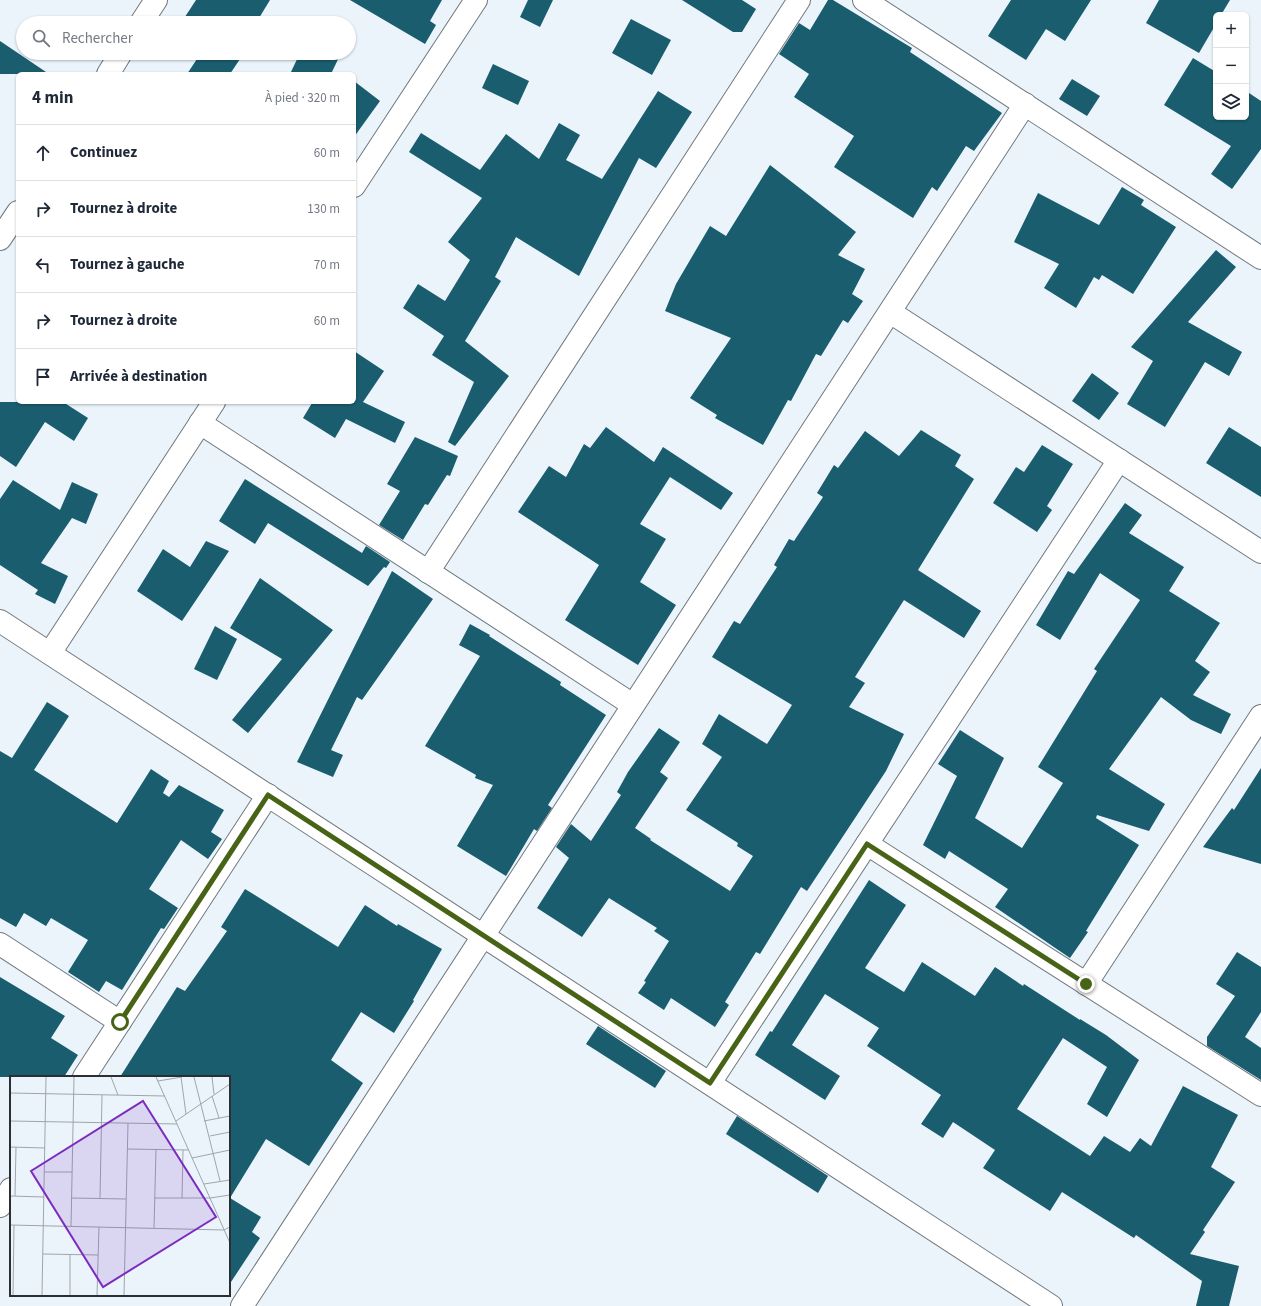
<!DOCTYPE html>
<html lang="fr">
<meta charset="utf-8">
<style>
:root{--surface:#fff;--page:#f6f6f7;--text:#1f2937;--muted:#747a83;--line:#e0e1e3}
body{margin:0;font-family:"Source Sans 3",sans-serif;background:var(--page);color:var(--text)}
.controls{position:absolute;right:12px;top:12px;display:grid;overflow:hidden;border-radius:6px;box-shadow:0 1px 3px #0004}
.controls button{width:36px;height:36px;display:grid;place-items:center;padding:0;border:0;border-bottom:1px solid var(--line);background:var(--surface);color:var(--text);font:20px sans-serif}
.stop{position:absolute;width:12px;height:12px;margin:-9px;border:3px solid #476316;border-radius:50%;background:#fff}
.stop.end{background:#476316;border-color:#fff;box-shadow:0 1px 4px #0008}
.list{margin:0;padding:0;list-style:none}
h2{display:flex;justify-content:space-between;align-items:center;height:52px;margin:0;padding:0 16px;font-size:17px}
h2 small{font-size:13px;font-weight:400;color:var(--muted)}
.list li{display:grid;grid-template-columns:26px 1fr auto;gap:12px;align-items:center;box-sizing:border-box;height:56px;padding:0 16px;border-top:1px solid var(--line)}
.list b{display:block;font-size:15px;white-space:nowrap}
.list em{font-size:13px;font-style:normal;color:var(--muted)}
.icon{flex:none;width:22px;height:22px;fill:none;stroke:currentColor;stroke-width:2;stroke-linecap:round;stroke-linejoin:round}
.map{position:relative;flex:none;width:1261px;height:1306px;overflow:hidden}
.search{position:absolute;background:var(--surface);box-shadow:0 1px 3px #0004;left:16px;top:16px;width:340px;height:44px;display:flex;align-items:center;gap:10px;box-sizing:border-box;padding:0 14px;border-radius:22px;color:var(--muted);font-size:15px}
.panel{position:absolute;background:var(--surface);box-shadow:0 1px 3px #0004;left:16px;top:72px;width:340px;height:332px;border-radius:6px}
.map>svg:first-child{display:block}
</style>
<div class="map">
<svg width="1261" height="1306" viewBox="0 0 1261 1306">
<rect width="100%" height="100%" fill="#ebf4fb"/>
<!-- building -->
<g fill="#195d6e">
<path d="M 196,0 L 270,0 L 256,23 L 181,23 Z"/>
<path d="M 350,0 L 442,0 L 430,21 L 436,25 L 425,44 Z"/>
<path d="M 528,0 L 553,0 L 540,27 L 520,17 Z"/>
<path d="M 682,0 L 742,0 L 756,9 L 742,32 L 733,32 Z"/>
<path d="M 828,0 L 833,0 L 912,48 L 910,52 L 1002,113 L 974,151 L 966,146 L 937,191 L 932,187 L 913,218 L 834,167 L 854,136 L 794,97 L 809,74 L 779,54 L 799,23 L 810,30 Z"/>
<path d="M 1011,0 L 1091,0 L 1065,41 L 1046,29 L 1026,60 L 988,36 Z"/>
<path d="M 1159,0 L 1230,0 L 1221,15 L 1216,15 L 1216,24 L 1199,53 L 1146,23 Z"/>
<path d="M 631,19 L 671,40 L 652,75 L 612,53 Z"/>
<path d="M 0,41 L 49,74 L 0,74 Z"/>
<path d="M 201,53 L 244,53 L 230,74 L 187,74 Z"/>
<path d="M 300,53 L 341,53 L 331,74 L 290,74 Z"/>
<path d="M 1193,58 L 1216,72 L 1216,117 L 1246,117 L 1246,91 L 1261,101 L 1261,149 L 1232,189 L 1211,174 L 1231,146 L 1164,105 Z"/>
<path d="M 493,64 L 529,81 L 518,105 L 482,88 Z"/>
<path d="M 1072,79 L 1100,96 L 1087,116 L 1059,99 Z"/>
<path d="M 354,81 L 380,101 L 354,137 Z"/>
<path d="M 658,91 L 692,112 L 656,168 L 639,158 L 579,276 L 516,237 L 495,277 L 501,281 L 465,341 L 509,376 L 455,446 L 448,442 L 474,382 L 432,355 L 444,336 L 403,308 L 418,284 L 445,301 L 470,260 L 448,242 L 482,198 L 409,152 L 421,133 L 480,170 L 506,134 L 539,159 L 559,123 L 580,135 L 566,160 L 602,179 Z"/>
<path d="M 770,165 L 856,232 L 838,255 L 865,269 L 852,294 L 863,301 L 848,323 L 843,320 L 821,356 L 816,354 L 791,401 L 788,400 L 763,445 L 715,418 L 717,415 L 690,398 L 731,338 L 665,311 L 676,284 L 710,226 L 726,236 Z"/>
<path d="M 1122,187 L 1144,200 L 1141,205 L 1176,227 L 1133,294 L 1102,275 L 1099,280 L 1094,277 L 1076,308 L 1044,288 L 1059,264 L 1014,242 L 1038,193 L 1099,225 Z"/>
<path d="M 1216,250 L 1236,267 L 1188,322 L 1242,352 L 1229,376 L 1205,362 L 1165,427 L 1127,404 L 1153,361 L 1131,347 Z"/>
<path d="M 354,351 L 384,371 L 363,402 L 405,422 L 395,443 L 346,419 L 335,438 L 303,418 L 312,403 L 310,402 L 354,402 Z"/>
<path d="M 1092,373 L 1119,393 L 1099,420 L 1072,401 Z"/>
<path d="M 0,402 L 63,402 L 88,418 L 74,441 L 45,422 L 16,467 L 0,456 Z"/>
<path d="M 606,427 L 654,462 L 663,447 L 733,493 L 721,510 L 670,477 L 640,524 L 666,539 L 640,582 L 676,605 L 638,665 L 565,620 L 599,565 L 518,512 L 549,466 L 566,477 L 584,444 L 590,448 Z"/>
<path d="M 1229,427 L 1261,447 L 1261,497 L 1206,463 Z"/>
<path d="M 921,430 L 961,455 L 955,466 L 974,479 L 918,570 L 981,611 L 964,638 L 904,600 L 855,677 L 865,683 L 849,707 L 904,734 L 886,771 L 807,891 L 801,887 L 760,954 L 756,952 L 725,1002 L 729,1005 L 715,1027 L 671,998 L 664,1010 L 638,993 L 646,982 L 644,981 L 669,941 L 654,931 L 657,928 L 609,898 L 582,937 L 537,908 L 569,858 L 556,847 L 571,824 L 591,841 L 621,795 L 617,792 L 628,772 L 659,728 L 680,742 L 660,772 L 668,778 L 635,828 L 651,839 L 650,840 L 730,891 L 753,856 L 737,846 L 738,843 L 686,810 L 722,757 L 702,744 L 719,714 L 767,744 L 792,705 L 712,657 L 734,621 L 740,624 L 777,567 L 774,565 L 789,539 L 794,541 L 823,497 L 817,493 L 834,465 L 838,468 L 865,431 L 899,456 Z"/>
<path d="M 415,437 L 458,456 L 450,476 L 447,475 L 428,505 L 425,504 L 403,540 L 379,525 L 400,491 L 387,484 Z"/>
<path d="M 1042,445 L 1073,464 L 1047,506 L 1052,510 L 1037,532 L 993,503 L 1016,467 L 1024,472 Z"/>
<path d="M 245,479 L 362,553 L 366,546 L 390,562 L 386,568 L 384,567 L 368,586 L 268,523 L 255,544 L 219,521 Z"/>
<path d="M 13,480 L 60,510 L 72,482 L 98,494 L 86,524 L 72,518 L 41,563 L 68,576 L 55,604 L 35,594 L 38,590 L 0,565 L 0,499 Z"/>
<path d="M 1125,503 L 1142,515 L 1129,533 L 1184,567 L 1169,591 L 1220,623 L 1195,661 L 1210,672 L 1193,695 L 1231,714 L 1221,734 L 1191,720 L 1161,697 L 1109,769 L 1165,804 L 1149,831 L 1097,815 L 1096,818 L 1139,845 L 1086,931 L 1088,932 L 1070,958 L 995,907 L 1008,889 L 949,851 L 945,859 L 923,845 L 957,776 L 938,764 L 960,730 L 1004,758 L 975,818 L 1022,848 L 1063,783 L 1038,767 L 1097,671 L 1094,669 L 1140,600 L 1100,573 L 1060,640 L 1036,625 L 1068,571 L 1074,574 Z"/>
<path d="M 206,541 L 229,551 L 182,621 L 137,591 L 163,549 L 190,567 Z"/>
<path d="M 392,571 L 433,599 L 362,700 L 357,697 L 331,750 L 343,755 L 333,777 L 297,762 Z"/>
<path d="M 260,578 L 333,630 L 248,733 L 232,720 L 282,659 L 230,628 Z"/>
<path d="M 470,624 L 490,635 L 489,636 L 561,682 L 560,685 L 606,715 L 548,805 L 552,808 L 537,831 L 534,829 L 506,876 L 457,846 L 493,785 L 475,778 L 476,775 L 425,746 L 480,656 L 459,645 Z"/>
<path d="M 215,626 L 237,639 L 217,680 L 194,669 Z"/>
<path d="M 47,702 L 69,716 L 34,770 L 117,823 L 151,769 L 169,781 L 163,793 L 169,797 L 179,785 L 224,810 L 211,832 L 222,839 L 208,859 L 181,840 L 149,889 L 178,908 L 164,929 L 161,928 L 122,990 L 106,981 L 99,992 L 68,972 L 88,940 L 51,918 L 46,926 L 24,913 L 16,927 L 0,918 L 0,751 L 12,758 Z"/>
<path d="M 1261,768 L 1261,864 L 1203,847 L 1232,808 L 1234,810 Z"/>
<path d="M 869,880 L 906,905 L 865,968 L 904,992 L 922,962 L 975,996 L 995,967 L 1023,986 L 1024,984 L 1080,1020 L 1080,1019 L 1106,1035 L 1139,1060 L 1107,1117 L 1087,1104 L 1107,1067 L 1063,1038 L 1017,1109 L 1090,1156 L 1104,1136 L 1130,1152 L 1140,1138 L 1151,1146 L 1183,1086 L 1238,1115 L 1211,1167 L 1235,1182 L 1203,1230 L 1205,1232 L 1190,1254 L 1239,1266 L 1229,1306 L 1196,1306 L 1202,1281 L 1136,1235 L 1134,1238 L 1062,1192 L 1050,1211 L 983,1168 L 995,1150 L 953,1122 L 943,1138 L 921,1124 L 941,1095 L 867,1046 L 879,1028 L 825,994 L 792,1045 L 840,1076 L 825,1100 L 755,1055 L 770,1031 L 772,1032 Z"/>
<path d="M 245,889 L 338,947 L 365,905 L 397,926 L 398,924 L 442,949 L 413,1000 L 414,1001 L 394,1033 L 361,1012 L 331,1060 L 363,1083 L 309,1166 L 266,1139 L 230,1198 L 261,1217 L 252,1232 L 260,1238 L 229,1285 L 229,1077 L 120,1077 L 177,987 L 185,991 L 227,931 L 221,927 Z"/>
<path d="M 1237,952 L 1261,967 L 1261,1012 L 1245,1037 L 1261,1048 L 1261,1080 L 1207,1046 L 1207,1037 L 1235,996 L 1216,984 Z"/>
<path d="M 0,977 L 65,1016 L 51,1038 L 78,1055 L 64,1077 L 0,1077 Z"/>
<path d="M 598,1026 L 666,1071 L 655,1088 L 586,1044 Z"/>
<path d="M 737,1116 L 828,1176 L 818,1193 L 726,1134 Z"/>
</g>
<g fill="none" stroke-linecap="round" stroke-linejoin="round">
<defs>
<g id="minor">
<path d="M 864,0 L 1261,258"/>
<path d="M 141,23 L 156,0"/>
<path d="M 108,74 L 121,53"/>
<path d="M 354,186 L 476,0"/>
<path d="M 0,239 L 18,212"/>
<path d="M 890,312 L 1261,552"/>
<path d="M 200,423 L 633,705"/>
<path d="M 428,572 L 799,0"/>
<path d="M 0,621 L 1051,1306"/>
<path d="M 50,653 L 214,402"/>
<path d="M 867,844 L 1261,1095"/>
<path d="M 0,944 L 120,1022"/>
<path d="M 1086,984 L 1261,716"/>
<path d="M 84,1077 L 268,795"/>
<path d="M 710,1083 L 1119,460"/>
<path d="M 0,1206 L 11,1189"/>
<path d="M 242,1306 L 1025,104"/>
</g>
</defs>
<!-- minor casing -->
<use href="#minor" stroke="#71797f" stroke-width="24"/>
<!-- minor -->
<use href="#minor" stroke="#fff" stroke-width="22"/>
</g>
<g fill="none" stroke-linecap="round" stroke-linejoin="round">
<!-- route -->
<path stroke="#476316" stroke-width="5" d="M 120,1022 L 268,795 L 710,1083 L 867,844 L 1086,984"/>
</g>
<!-- overview -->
<g transform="translate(10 1076)">
<rect width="220" height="220" fill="#ebf4fb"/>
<path fill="none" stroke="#9fa5ab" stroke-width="1" d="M 101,1 L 108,19M 146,1 L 220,167M 171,1 L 176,38M 184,1 L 210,105M 202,1 L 204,18M 148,5 L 172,1M 0,17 L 155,20M 202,20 L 209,42M 0,45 L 167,48M 166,45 L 220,8M 194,45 L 220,40M 200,60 L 220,56M 0,71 L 35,72M 117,73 L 179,74M 182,82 L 220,74M 34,96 L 62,96M 194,108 L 220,104M 0,120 L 34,121M 5,120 L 6,71M 62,122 L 116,123M 90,122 L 92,19M 145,122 L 200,122 L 220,119M 172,122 L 173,74M 0,149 L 214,154 L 220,151M 61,151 L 64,1M 144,152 L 146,74M 33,178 L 88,179M 60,179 L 60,219M 3,219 L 4,149M 32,219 L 36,1M 87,219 L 89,151M 114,219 L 118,47"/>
<path fill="#7b2cbf" fill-opacity="0.15" stroke="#7b2cbf" stroke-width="2" d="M 133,25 L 206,141 L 93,211 L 21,95 Z"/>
<rect width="220" height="220" fill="none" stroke="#2c2f32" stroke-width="2"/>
</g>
</svg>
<div class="controls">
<button>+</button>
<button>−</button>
<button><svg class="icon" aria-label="layers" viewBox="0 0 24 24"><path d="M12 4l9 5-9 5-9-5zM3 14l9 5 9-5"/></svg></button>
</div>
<div class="stop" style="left:120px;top:1022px"></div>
<div class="stop end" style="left:1086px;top:984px"></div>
<div class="search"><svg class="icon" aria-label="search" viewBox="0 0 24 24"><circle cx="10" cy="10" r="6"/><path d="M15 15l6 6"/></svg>Rechercher</div>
<section class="panel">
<h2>4 min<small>À pied · 320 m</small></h2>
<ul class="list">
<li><svg class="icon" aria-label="ahead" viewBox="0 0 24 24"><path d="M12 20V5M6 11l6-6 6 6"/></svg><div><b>Continuez</b></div><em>60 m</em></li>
<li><svg class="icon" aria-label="right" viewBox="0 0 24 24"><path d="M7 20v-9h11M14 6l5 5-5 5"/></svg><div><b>Tournez à droite</b></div><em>130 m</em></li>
<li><svg class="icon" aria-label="left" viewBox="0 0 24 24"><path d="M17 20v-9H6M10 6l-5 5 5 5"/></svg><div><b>Tournez à gauche</b></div><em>70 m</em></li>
<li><svg class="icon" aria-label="right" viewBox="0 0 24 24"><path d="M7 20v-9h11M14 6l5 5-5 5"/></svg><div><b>Tournez à droite</b></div><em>60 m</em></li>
<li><svg class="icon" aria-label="arrive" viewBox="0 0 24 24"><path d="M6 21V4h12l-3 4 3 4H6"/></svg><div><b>Arrivée à destination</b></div></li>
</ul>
</section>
</div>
